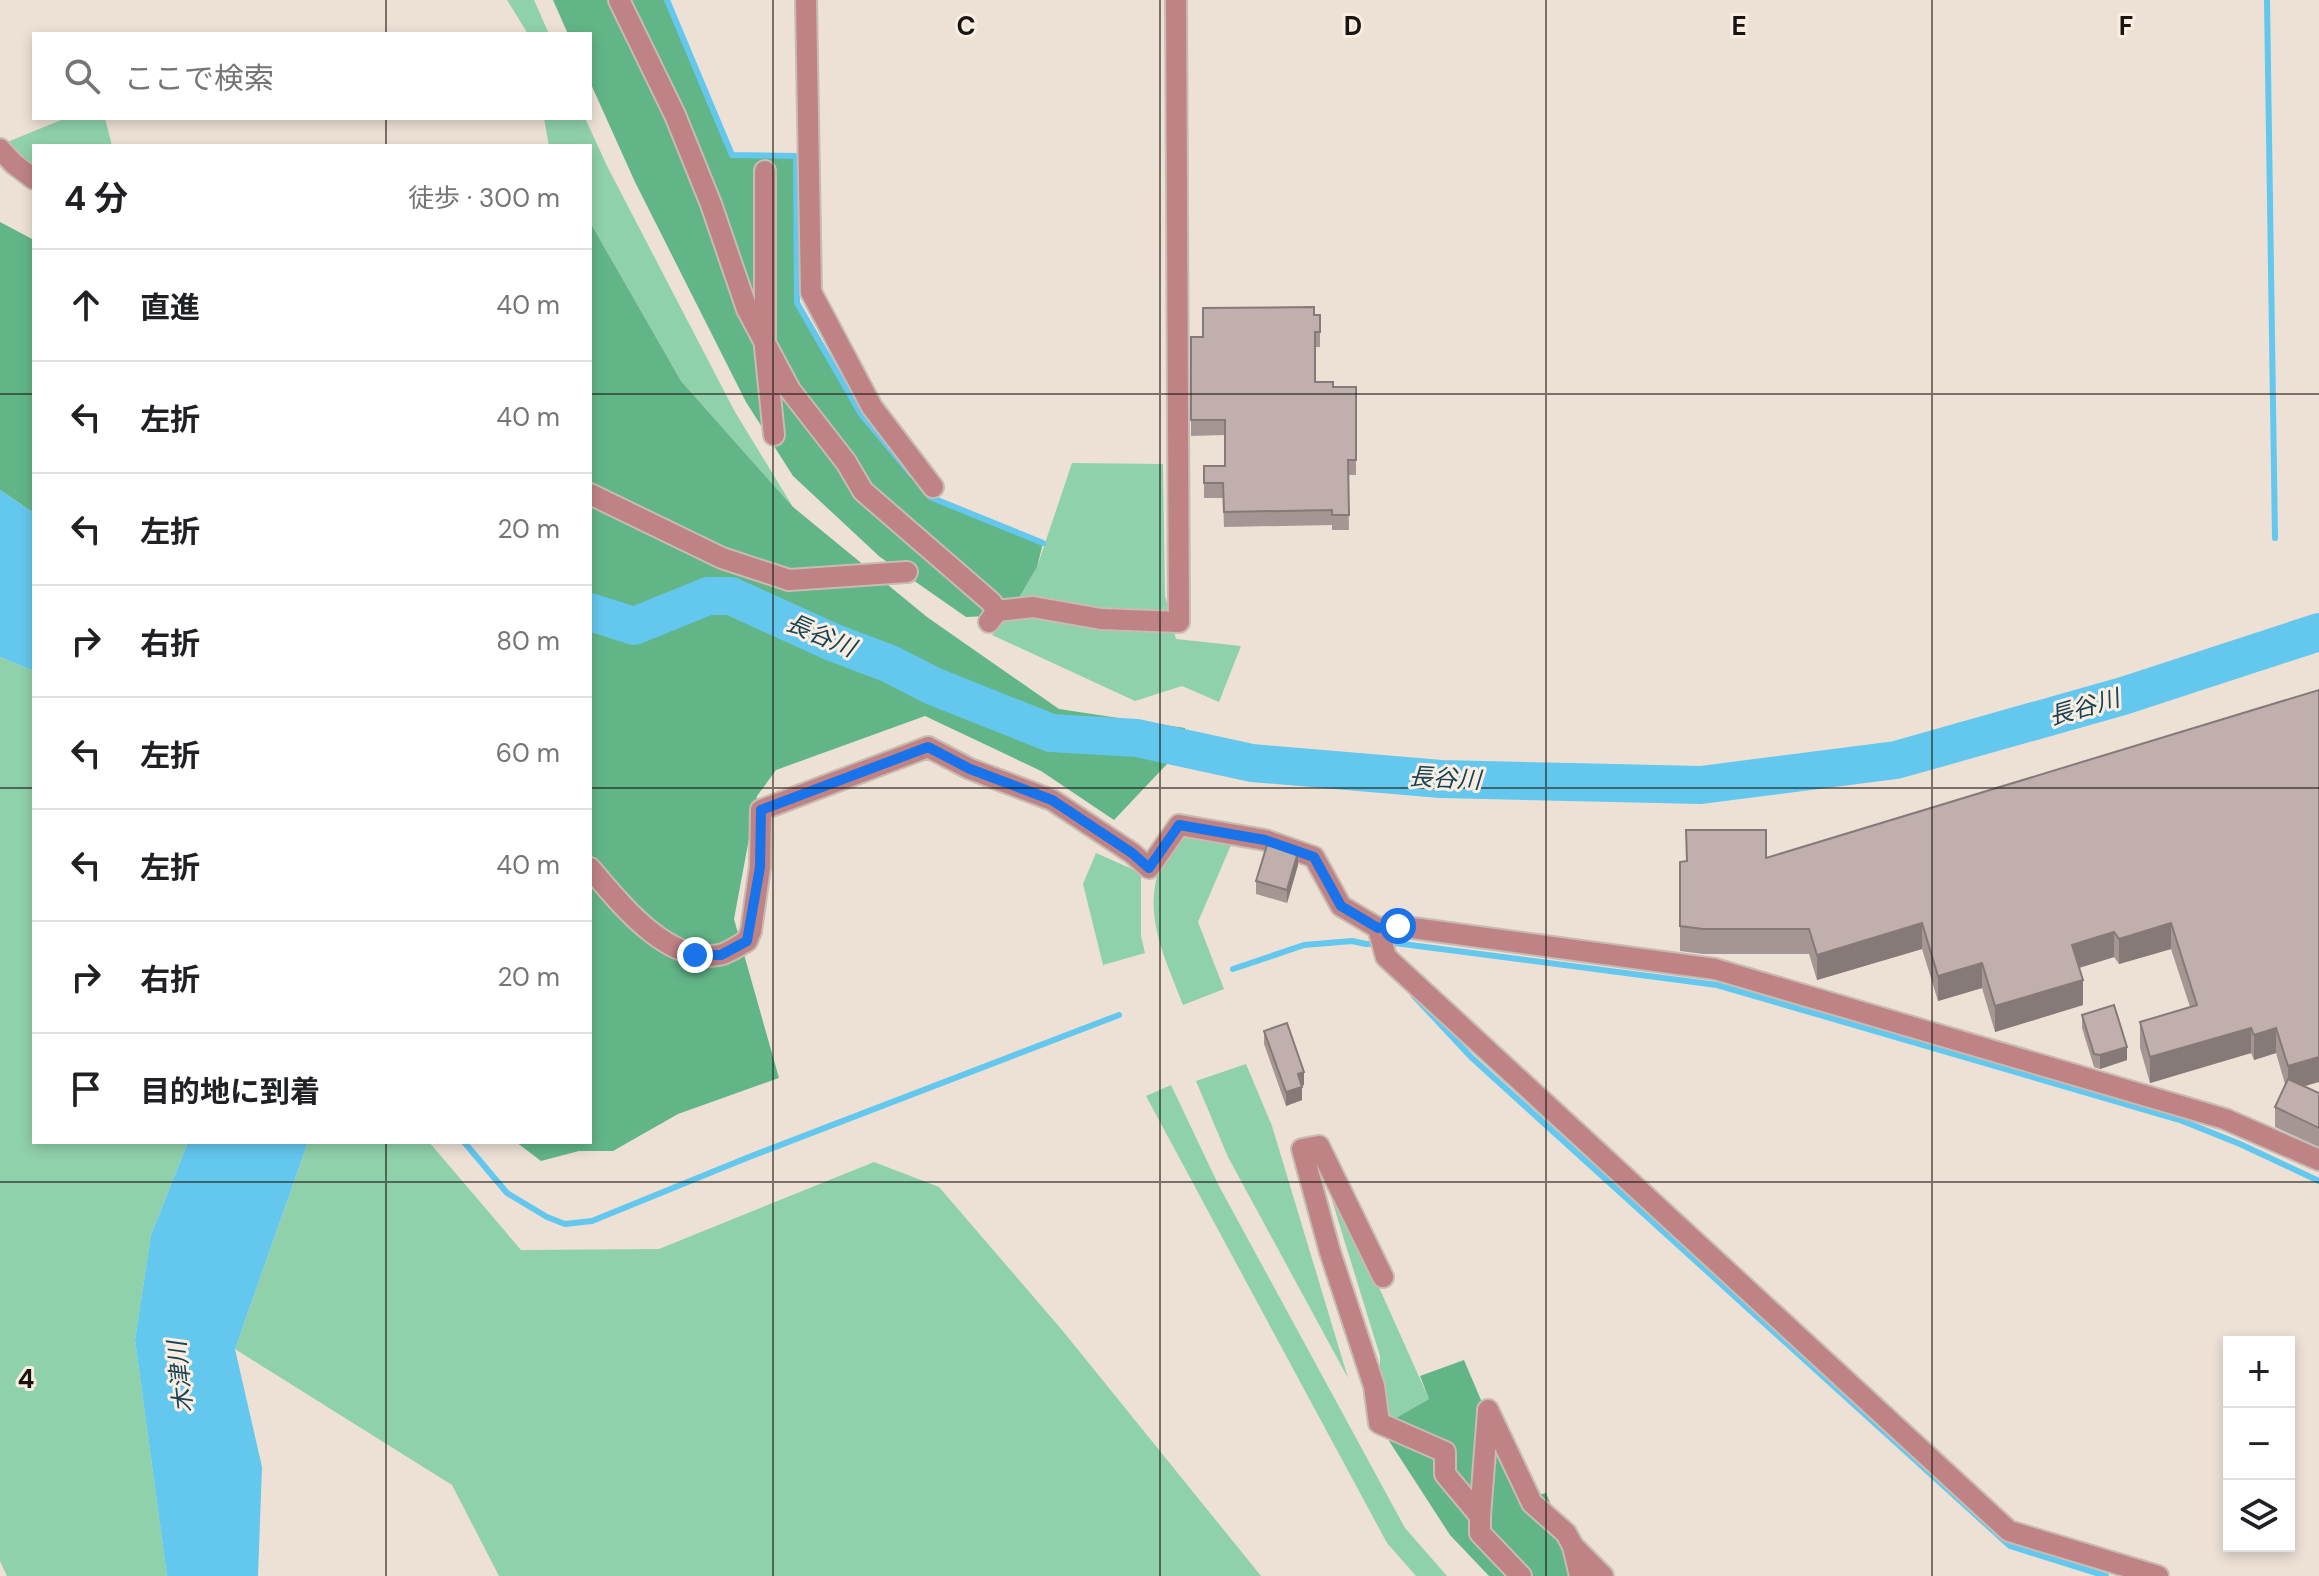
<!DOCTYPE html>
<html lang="ja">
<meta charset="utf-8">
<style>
:root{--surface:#fff;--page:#f6f6f6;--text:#202124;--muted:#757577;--line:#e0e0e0}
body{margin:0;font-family:"DM Sans","Noto Sans JP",sans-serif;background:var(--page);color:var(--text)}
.controls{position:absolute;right:24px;bottom:24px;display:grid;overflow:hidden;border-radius:0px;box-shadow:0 4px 12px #0003}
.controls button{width:72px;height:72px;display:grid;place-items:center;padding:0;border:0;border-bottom:2px solid var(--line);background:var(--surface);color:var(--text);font:40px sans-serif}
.stop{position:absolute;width:24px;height:24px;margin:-18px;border:6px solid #1a73e8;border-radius:50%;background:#fff}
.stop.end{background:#1a73e8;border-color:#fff;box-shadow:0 2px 8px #0008}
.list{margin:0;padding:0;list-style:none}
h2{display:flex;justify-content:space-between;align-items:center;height:104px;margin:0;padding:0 32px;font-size:34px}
h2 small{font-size:26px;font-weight:400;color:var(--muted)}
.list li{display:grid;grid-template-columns:52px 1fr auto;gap:24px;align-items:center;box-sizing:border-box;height:112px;padding:0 32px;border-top:2px solid var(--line)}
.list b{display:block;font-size:30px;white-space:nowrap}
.list em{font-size:26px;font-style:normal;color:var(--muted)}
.icon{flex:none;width:44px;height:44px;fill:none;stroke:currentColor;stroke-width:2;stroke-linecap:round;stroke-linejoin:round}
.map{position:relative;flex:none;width:2319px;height:1576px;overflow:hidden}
.search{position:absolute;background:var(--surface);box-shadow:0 4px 12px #0003;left:32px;top:32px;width:560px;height:88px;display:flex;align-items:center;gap:20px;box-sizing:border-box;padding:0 28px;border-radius:0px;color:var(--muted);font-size:30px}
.panel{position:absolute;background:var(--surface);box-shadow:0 4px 12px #0003;left:32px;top:144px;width:560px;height:1000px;border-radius:0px}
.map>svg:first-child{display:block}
</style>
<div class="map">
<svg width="2319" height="1576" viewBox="0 0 2319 1576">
<rect width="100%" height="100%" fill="#ede1d6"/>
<!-- green -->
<g fill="#8fd1aa">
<path d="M 507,0 L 534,0 L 549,34 L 528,34 Z"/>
<path d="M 66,118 L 105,118 L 112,146 L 34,146 L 34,173 L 5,143 Z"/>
<path d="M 544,118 L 585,118 L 607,166 L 735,412 L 793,507 L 681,381 L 590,222 L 590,146 L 549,146 Z"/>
<path d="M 1072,463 L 1163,464 L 1165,596 L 1176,639 L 1241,646 L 1219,702 L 1182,686 L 1135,701 L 992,635 L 1009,615 L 1037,567 Z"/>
<path d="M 0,657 L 34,671 L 34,1142 L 188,1142 L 151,1235 L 135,1340 L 167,1576 L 7,1576 L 0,1561 Z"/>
<path d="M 1187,832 L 1231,845 L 1198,922 L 1224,989 L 1183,1005 C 1166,960 1142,915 1160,867 C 1165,855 1179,842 1187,832 Z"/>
<path d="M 1096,853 L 1141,873 L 1141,936 L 1145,953 L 1103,965 L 1083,884 Z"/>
<path d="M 1246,1064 L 1272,1126 L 1348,1378 L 1228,1157 L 1196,1081 Z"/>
<path d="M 1171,1085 L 1219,1186 L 1405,1528 L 1447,1576 L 1416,1576 L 1387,1543 L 1146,1096 Z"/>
<path d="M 308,1142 L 429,1142 L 521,1250 L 659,1249 L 874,1162 L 939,1187 L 1062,1330 L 1261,1576 L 499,1576 L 452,1485 L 235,1349 Z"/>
<path d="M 1314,1142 L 1429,1399 L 1380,1427 L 1380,1356 Z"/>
</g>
<!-- forest -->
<g fill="#62b587">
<path d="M 553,0 L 667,0 L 732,154 L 796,156 L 797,303 L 861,414 L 930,497 L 1043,543 L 1037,567 L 1009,615 L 966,617 L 880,557 L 793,476 L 746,402 L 635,182 L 590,82 L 590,34 L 568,34 Z"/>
<path d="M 0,222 L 34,240 L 34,513 L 0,490 Z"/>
<path d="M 590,222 L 681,381 L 793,507 L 927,617 L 1059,709 L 1185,728 L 1185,745 L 1114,820 L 1041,771 L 925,716 L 776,770 L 757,796 L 734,919 L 779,1078 L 678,1114 L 613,1151 L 579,1151 L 541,1161 L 516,1142 L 590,1142 Z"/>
<path d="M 1464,1360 L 1523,1499 L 1546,1493 L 1568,1546 L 1598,1576 L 1489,1576 L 1450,1535 L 1380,1427 L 1429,1399 L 1420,1376 Z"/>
</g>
<!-- water -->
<g fill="#64c7ed">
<path d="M 0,490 L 34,513 L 34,671 L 0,657 Z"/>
<path d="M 188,1142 L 308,1142 L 235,1349 L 262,1467 L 258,1576 L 167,1576 L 135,1340 L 151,1235 Z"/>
</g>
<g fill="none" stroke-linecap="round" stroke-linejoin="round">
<!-- stream -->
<g stroke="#64c7ed" stroke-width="6">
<path d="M 667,0 L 732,155 L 796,156 L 797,303 L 861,414 L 911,474"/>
<path d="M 2267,0 L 2275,538"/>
<path d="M 926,492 L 930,497 L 1043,543"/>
<path d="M 1233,969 L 1304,945 L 1352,941 L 1366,944 L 1395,943 L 1717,985 L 2180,1120 L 2240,1144 L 2319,1181"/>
<path d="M 1414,996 L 1471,1057 L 2010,1546 L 2106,1576"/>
<path d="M 464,1142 L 507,1193 L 547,1217 L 565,1224 L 592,1221 L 749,1157 L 1119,1015"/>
</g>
<!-- river -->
<path stroke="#64c7ed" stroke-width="38" d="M 590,612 L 634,626 L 708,596 L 731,596 L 832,642 L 890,664 L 933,686 L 1051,733 L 1137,738 L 1252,763 L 1441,779 L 1701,785 L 1896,760 L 2123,696 L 2319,632"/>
<defs>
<g id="minor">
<path d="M 619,0 L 675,115 L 711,204 L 747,309 L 790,390 L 846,462 L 863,491 L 991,602 L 997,611"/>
<path d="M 806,0 L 811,292 L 872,407 L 933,487"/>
<path d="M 0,149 L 14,164 L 34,179"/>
<path d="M 765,171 L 765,347 L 774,435"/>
<path d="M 590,494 L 722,558 L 789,580 L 907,572"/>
<path d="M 989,622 L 997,611 L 1033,607 L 1101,619 L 1179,622 L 1176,0"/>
<path d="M 590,868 C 620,903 667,964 719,955 C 729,953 739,945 747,941 L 751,931 L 760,867 L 761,810 L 928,747 L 970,769 L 1052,800 L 1132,853 L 1149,868 L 1179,825 L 1265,840 L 1314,857 L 1341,906 L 1378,928 L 1398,926 L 1715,969 L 2225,1119 L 2319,1160"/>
<path d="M 1378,928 L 1386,957 L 2009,1531 L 2158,1576"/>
<path d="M 1383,1277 L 1319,1146 L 1302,1149 L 1330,1252 L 1374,1386 L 1379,1423 L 1445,1452 L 1445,1474 L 1480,1516 L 1480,1533 L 1521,1576"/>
<path d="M 1488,1410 L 1532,1503 L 1566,1533 L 1573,1546 L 1580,1576"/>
<path d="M 1480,1516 L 1488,1412"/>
<path d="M 1573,1546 L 1603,1576"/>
</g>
</defs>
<!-- minor casing -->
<use href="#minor" stroke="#c7bcb2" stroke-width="24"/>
<!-- minor -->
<use href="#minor" stroke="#bf8285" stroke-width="20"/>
</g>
<!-- wall -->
<g fill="#a59694">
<path d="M 1314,315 L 1320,315 L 1320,347 L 1315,347 L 1315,382 L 1333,387 L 1356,387 L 1356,475 L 1348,475 L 1349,530 L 1332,530 L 1332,525 L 1224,527 L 1223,498 L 1204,498 L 1204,466 L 1225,466 L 1225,435 L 1191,436 L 1191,337 L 1203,337 Z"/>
<path d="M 2319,690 L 2305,1086 L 2319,1093 L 2319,1147 L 2275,1127 L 2275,1107 L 2285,1084 L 2276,1053 L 2254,1060 L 2251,1053 L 2150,1083 L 2140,1048 L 2140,1022 L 2190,1007 L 2171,949 L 2119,964 L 2114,957 L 2079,968 L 2083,1005 L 1995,1032 L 1982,988 L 1938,1001 L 1922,949 L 1817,980 L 1809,954 L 1703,954 L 1680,951 L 1680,862 L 1766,858 Z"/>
<path d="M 1298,865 L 1287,903 L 1256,894 L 1256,881 Z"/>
<path d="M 2082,1015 L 2127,1060 L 2100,1069 L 2094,1067 L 2082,1028 Z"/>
<path d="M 1264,1031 L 1304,1085 L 1302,1086 L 1302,1100 L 1286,1106 L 1264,1044 Z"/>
</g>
<!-- shaded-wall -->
<g fill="#867a78">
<path d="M 1298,852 L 1298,865 L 1287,903 L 1287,890 Z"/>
<path d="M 1922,923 L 1922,949 L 1817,980 L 1817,955 Z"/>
<path d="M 2171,923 L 2171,949 L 2119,964 L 2119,939 Z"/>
<path d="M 2114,932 L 2114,957 L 2072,970 L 2072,945 Z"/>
<path d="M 1982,963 L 1982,988 L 1938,1001 L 1938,976 Z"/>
<path d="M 2083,980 L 2083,1005 L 1995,1032 L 1995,1006 Z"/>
<path d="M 2251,1028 L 2251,1053 L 2150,1083 L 2150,1057 Z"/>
<path d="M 2276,1028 L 2276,1053 L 2254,1060 L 2254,1035 Z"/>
<path d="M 2127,1047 L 2127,1060 L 2100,1069 L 2100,1055 Z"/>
<path d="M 2319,1057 L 2319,1082 L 2288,1091 L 2288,1066 Z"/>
<path d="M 1304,1072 L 1304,1085 L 1298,1087 L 1298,1074 Z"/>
<path d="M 1302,1087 L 1302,1100 L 1286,1106 L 1286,1092 Z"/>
</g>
<!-- building -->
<g fill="#c0afac" stroke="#867a78" stroke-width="2">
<path d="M 1314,307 L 1314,315 L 1320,315 L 1320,332 L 1315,332 L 1315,382 L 1333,382 L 1333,387 L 1356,387 L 1356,460 L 1348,460 L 1349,515 L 1332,515 L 1332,510 L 1224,512 L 1223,483 L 1204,483 L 1204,466 L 1225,466 L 1225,420 L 1191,420 L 1191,337 L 1203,337 L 1203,308 Z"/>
<path d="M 2319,690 L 2319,1057 L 2288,1066 L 2276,1028 L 2254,1035 L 2251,1028 L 2150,1057 L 2140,1022 L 2197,1005 L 2171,923 L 2119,939 L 2114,932 L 2072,945 L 2083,980 L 1995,1006 L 1982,963 L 1938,976 L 1922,923 L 1817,955 L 1809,929 L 1703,929 L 1680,926 L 1680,862 L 1687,861 L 1686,830 L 1766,830 L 1766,858 Z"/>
<path d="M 1268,842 L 1298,852 L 1287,890 L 1256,881 Z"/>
<path d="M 2114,1005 L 2127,1047 L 2100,1055 L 2094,1054 L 2082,1015 Z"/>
<path d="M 1287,1023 L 1304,1072 L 1298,1074 L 1302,1087 L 1286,1092 L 1264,1031 Z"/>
<path d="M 2288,1079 L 2319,1093 L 2319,1128 L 2275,1107 Z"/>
</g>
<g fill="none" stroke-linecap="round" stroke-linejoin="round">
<!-- route -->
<path stroke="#1a73e8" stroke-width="10" d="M 695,955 L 721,955 L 747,941 L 760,867 L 761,810 L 928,747 L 970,769 L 1052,800 L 1132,853 L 1149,868 L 1179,825 L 1265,840 L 1314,857 L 1341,906 L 1378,928 L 1398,926"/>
</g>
<!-- grid -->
<path fill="none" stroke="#181410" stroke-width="2" stroke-opacity="0.55" d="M 386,0 L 386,34M 773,0 L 773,1576M 1160,0 L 1160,1576M 1546,0 L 1546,1576M 1932,0 L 1932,1576M 386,118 L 386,146M 0,394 L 34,394M 590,394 L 2319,394M 0,788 L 34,788M 590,788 L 2319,788M 386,1142 L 386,1576M 0,1182 L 2319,1182"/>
<g text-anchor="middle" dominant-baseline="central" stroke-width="6" stroke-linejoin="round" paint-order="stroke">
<!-- water labels -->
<g font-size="24" font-style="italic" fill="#184454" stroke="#faeee3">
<text transform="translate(821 635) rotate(23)">長谷川</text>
<text transform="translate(2084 707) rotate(-16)">長谷川</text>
<text transform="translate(1445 778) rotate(3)">長谷川</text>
<text transform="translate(180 1377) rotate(-96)">木津川</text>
</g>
</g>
<g font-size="26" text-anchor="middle" font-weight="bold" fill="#181410" stroke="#faeee3" stroke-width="6" stroke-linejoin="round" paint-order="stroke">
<text x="966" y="35">C</text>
<text x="1353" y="35">D</text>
<text x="1739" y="35">E</text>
<text x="2126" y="35">F</text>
<text x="26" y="1388">4</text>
</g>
</svg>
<div class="controls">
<button>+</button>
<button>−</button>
<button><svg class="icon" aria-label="layers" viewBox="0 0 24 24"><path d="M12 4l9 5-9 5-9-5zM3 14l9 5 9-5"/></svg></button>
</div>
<div class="stop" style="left:1398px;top:926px"></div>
<div class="stop end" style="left:695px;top:955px"></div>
<div class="search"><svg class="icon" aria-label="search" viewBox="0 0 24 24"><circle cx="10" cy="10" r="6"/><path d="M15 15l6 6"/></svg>ここで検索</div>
<section class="panel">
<h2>4 分<small>徒歩 · 300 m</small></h2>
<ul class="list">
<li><svg class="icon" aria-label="ahead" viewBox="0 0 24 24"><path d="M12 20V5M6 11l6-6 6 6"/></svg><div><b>直進</b></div><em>40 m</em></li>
<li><svg class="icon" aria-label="left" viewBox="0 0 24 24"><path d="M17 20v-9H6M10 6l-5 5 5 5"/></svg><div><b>左折</b></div><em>40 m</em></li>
<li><svg class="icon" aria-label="left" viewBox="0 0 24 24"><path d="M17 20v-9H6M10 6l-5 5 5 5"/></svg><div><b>左折</b></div><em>20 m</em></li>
<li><svg class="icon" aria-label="right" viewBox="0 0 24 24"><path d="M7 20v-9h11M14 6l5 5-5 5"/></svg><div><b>右折</b></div><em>80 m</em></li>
<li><svg class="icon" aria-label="left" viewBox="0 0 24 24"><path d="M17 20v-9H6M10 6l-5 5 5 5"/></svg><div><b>左折</b></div><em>60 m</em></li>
<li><svg class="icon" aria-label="left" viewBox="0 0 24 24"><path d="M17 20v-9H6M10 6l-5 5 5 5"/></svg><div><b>左折</b></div><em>40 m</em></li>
<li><svg class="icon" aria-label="right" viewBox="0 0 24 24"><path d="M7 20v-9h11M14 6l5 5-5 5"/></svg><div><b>右折</b></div><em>20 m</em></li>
<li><svg class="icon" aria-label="arrive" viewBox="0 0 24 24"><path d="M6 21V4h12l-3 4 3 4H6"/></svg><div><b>目的地に到着</b></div></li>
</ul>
</section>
</div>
